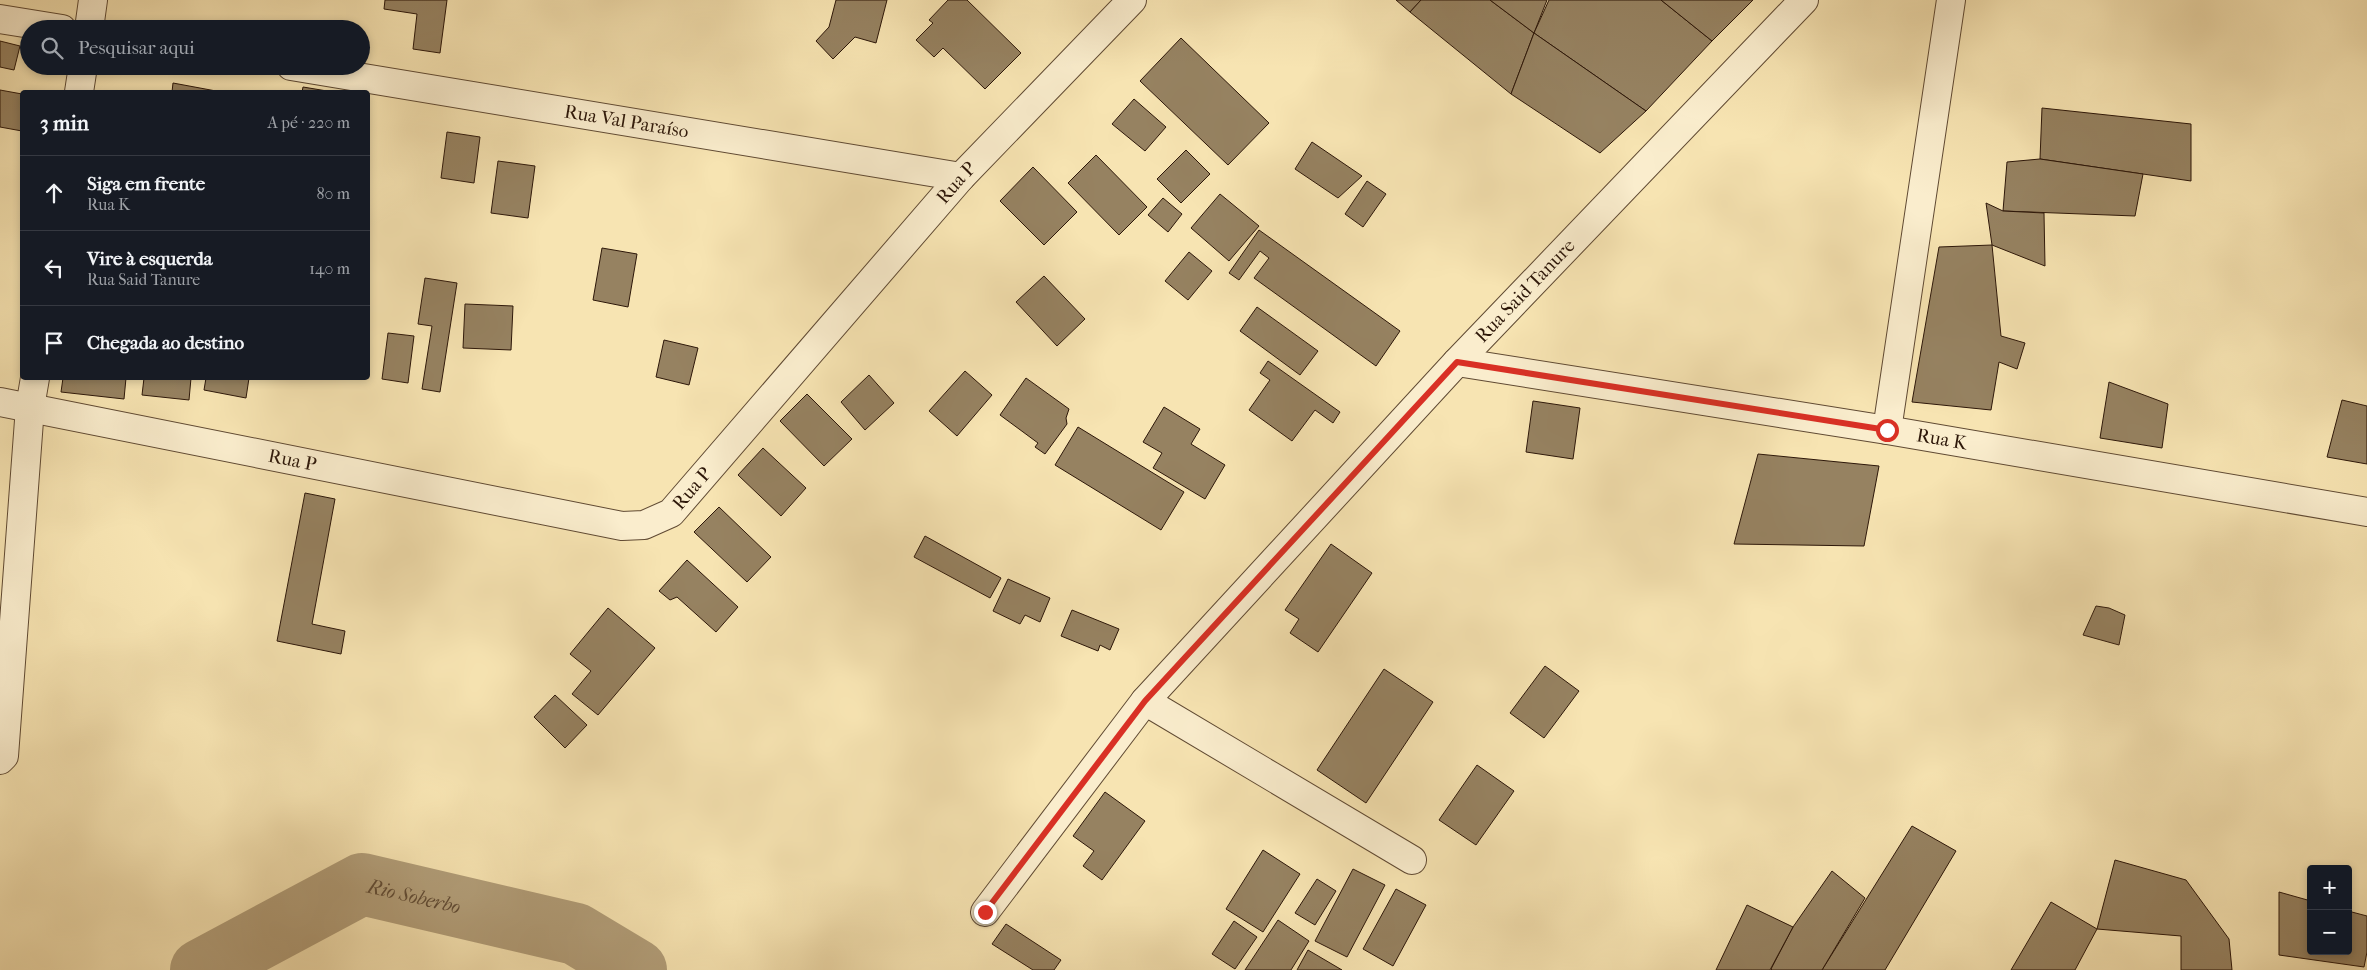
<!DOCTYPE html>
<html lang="pt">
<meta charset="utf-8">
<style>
:root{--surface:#171b24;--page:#242831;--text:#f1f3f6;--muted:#9ea1a6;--line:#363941}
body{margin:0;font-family:"IM FELL French Canon",serif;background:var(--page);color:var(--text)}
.controls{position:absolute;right:15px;bottom:15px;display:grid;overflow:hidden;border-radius:5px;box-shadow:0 2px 8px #0003}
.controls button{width:45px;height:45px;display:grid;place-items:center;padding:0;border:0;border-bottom:1px solid var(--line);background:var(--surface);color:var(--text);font:25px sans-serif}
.stop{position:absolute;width:15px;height:15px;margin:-11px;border:4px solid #d93025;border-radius:50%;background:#fff}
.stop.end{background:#d93025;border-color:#fff;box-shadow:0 1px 5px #0008}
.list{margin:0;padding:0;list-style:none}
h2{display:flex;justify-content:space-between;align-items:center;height:65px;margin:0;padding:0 20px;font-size:21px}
h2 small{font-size:16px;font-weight:400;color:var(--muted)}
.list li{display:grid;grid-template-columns:32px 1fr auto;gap:15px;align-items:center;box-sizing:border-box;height:75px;padding:0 20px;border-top:1px solid var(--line)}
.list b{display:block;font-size:19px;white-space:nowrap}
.list p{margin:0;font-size:16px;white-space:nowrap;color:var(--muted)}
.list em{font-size:16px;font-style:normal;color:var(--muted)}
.icon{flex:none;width:28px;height:28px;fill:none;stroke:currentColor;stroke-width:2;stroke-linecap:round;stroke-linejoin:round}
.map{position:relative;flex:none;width:2367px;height:970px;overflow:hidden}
.search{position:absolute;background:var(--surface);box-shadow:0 2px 8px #0003;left:20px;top:20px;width:350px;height:55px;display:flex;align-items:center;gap:12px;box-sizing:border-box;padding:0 18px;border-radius:28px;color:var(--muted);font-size:19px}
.panel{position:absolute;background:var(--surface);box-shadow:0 2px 8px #0003;left:20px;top:90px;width:350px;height:290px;border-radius:5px}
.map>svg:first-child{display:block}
</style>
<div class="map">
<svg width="2367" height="970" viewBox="0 0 2367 970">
<rect width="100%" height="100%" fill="#f7e4b2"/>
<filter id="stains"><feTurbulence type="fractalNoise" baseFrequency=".004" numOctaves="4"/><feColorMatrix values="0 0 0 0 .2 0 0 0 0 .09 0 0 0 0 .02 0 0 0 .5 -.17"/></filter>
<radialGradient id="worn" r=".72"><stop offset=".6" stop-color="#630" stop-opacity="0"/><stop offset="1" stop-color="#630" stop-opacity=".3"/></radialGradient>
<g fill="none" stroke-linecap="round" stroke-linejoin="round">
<!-- river -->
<path stroke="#b29e79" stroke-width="62" id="s1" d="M 201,970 L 362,884 L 576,934 L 636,970"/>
</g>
<!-- building -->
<g fill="#968261" stroke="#2d1709">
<path d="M 385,0 L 447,0 L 440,53 L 413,49 L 417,14 L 384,9 Z"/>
<path d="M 836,0 L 887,0 L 876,43 L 855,37 L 833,59 L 816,41 L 829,27 Z"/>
<path d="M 948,0 L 967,0 L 1021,53 L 985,89 L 943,48 L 934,57 L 916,40 L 933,23 L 929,20 Z"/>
<path d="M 1396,0 L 1421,0 L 1410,12 Z"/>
<path d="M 1421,0 L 1490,0 L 1534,33 L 1511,94 L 1410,12 Z"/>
<path d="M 1490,0 L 1547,0 L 1534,33 Z"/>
<path d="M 1549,0 L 1661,0 L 1712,41 L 1646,111 L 1534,33 Z"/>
<path d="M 1661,0 L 1753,0 L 1712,41 Z"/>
<path d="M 1534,33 L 1646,111 L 1600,153 L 1511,94 Z"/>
<path d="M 1181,38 L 1269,123 L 1228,165 L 1140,81 Z"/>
<path d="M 0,41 L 20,46 L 14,70 L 0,67 Z"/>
<path d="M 173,83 L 216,91 L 216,92 L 172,92 Z"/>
<path d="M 303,87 L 333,92 L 302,92 Z"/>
<path d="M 0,90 L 22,94 L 22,131 L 0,127 Z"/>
<path d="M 1134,99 L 1166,127 L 1145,151 L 1112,124 Z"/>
<path d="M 2042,108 L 2191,124 L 2191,181 L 2040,159 Z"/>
<path d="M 447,132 L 480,137 L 474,183 L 441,178 Z"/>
<path d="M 1312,142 L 1362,176 L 1338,198 L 1295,169 Z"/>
<path d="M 1186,150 L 1210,174 L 1181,203 L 1157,179 Z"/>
<path d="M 1096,155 L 1147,207 L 1119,235 L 1068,183 Z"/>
<path d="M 2040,159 L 2143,174 L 2135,216 L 2003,211 L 2007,162 Z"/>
<path d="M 498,161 L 535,166 L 528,218 L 491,213 Z"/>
<path d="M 1033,167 L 1077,212 L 1044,245 L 1000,201 Z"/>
<path d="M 1367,181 L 1386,194 L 1363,227 L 1345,214 Z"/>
<path d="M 1220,194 L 1259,226 L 1229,261 L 1191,228 Z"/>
<path d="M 1163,198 L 1182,214 L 1168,232 L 1148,215 Z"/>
<path d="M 1986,203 L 2003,211 L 2044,213 L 2045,266 L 1992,245 Z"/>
<path d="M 1259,230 L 1400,331 L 1376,366 L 1254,278 L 1269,258 L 1260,251 L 1239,280 L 1229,273 Z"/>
<path d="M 1992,245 L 2001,336 L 2025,343 L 2017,369 L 1999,362 L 1991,410 L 1912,402 L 1939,247 Z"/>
<path d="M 602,248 L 637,254 L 628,307 L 593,300 Z"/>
<path d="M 1189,252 L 1212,271 L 1188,300 L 1165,281 Z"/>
<path d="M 1044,276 L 1085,319 L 1057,346 L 1016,302 Z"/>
<path d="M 425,278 L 457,283 L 440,392 L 422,389 L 432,326 L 418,324 Z"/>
<path d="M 465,304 L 513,306 L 511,350 L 463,348 Z"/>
<path d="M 1257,307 L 1318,351 L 1300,375 L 1240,331 Z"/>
<path d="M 388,333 L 414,336 L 408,383 L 382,379 Z"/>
<path d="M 664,340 L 698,348 L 689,385 L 656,377 Z"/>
<path d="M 1268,361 L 1340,412 L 1333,423 L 1315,410 L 1292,441 L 1249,410 L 1270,380 L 1260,373 Z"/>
<path d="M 965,371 L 992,395 L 957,436 L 929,411 Z"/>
<path d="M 869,375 L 894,403 L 865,430 L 841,402 Z"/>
<path d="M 63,378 L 126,378 L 124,399 L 61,392 Z"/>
<path d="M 144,378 L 191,378 L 189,400 L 142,395 Z"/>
<path d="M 206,378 L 249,378 L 246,398 L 204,390 Z"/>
<path d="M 1026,378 L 1069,409 L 1066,418 L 1067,424 L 1045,454 L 1035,447 L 1038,443 L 1000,415 Z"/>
<path d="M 2109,382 L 2168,404 L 2162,448 L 2100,438 Z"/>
<path d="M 807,394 L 852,439 L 824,466 L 780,421 Z"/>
<path d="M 2342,400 L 2367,406 L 2367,464 L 2327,457 Z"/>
<path d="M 1533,401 L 1580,408 L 1573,459 L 1526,452 Z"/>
<path d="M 1164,407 L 1200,429 L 1191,444 L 1225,465 L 1205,499 L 1153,468 L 1162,453 L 1143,442 Z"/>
<path d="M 1078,427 L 1184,492 L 1161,530 L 1055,465 Z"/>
<path d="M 763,448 L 806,488 L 781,516 L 738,475 Z"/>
<path d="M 1758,454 L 1879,466 L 1864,546 L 1734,544 Z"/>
<path d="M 305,493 L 335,499 L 312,624 L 345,631 L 341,654 L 277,641 Z"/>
<path d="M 719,507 L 771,557 L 747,582 L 694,532 Z"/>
<path d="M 925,536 L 1001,578 L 990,598 L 914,557 Z"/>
<path d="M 1331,544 L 1372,573 L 1318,652 L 1290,633 L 1299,619 L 1285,610 Z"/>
<path d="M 687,560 L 738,607 L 716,632 L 677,597 L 670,600 L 659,591 Z"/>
<path d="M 1008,579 L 1050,598 L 1040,622 L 1025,615 L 1020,624 L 993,611 Z"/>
<path d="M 2096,606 L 2109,608 L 2125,615 L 2119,645 L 2083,635 Z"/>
<path d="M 608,608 L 655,648 L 598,715 L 572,694 L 591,671 L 570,654 Z"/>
<path d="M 1072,610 L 1119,629 L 1110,650 L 1100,645 L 1098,651 L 1061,636 Z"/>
<path d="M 1545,666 L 1579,691 L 1544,738 L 1510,713 Z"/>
<path d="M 1384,669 L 1433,702 L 1366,803 L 1317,770 Z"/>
<path d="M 555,695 L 587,725 L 565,748 L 534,717 Z"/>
<path d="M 1477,765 L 1514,791 L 1476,845 L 1439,820 Z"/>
<path d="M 1105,792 L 1145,821 L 1102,880 L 1083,866 L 1094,851 L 1073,836 Z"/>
<path d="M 1912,826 L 1956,851 L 1885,970 L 1822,970 Z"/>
<path d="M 1263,850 L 1300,874 L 1263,932 L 1226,909 Z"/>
<path d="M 2115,860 L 2186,880 L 2229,939 L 2232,970 L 2181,970 L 2181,936 L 2097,929 Z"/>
<path d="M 1353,869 L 1385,885 L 1347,957 L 1315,941 Z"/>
<path d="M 1832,871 L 1865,898 L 1822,970 L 1772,970 L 1771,969 L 1793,927 Z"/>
<path d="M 1317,879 L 1336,891 L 1315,925 L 1295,913 Z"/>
<path d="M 1396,889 L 1426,905 L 1393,966 L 1363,949 Z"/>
<path d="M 2279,892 L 2311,901 L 2311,951 L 2348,951 L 2348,911 L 2367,916 L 2367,952 L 2364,967 L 2279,955 Z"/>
<path d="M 2051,902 L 2097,929 L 2075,970 L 2011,970 Z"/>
<path d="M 1747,905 L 1793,927 L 1770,970 L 1716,970 Z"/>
<path d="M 1278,920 L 1309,941 L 1291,970 L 1245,970 Z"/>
<path d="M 1234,921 L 1257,937 L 1235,969 L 1212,954 Z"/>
<path d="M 1006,924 L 1061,960 L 1054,970 L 1033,970 L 992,944 Z"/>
<path d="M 1308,950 L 1342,970 L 1297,970 Z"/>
</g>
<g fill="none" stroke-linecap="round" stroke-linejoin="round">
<defs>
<g id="minor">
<path d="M 0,19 L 62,29"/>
<path d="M 89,29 L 93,0"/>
<path id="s2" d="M 291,66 L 961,177"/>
<path d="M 79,92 L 83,66"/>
<path id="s3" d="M 1457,362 L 1887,430 L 2367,512"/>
<path id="s4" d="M 0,402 L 622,526 L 644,525 L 671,513 L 961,177 L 1132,0"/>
<path d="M 1887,430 L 1951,0"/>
<path d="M 1145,701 L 1412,860"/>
<path d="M 0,760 L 4,756 L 30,407 L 35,378"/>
<path id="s5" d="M 985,912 L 1145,701 L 1457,362 L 1804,0"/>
</g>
</defs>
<!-- minor casing -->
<use href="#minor" stroke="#604a33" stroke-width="30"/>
<!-- minor -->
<use href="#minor" stroke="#faedcd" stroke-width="28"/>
</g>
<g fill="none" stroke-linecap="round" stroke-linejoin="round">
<!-- route -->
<path stroke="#d93025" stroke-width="6" d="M 985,912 L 1145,701 L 1457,362 L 1887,430"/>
</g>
<g text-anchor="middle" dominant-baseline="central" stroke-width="4" stroke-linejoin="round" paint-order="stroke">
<!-- street labels -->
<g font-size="19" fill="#2d1709" stroke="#faedcd">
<text stroke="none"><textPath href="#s2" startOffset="340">Rua Val Paraíso</textPath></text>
<text stroke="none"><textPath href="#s4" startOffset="1122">Rua P</textPath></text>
<text stroke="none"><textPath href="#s5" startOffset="824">Rua Said Tanure</textPath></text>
<text stroke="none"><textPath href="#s3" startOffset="491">Rua K</textPath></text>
<text stroke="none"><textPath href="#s4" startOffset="298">Rua P</textPath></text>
<text stroke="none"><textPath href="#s4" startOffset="718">Rua P</textPath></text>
</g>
<!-- water labels -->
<g font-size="20" font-style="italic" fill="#624d36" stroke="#faedcd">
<text stroke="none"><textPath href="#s1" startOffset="236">Rio Soberbo</textPath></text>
</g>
</g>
<rect width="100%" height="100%" filter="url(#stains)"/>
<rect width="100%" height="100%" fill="url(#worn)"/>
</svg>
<div class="controls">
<button>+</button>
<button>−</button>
</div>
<div class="stop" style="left:1887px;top:430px"></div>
<div class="stop end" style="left:985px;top:912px"></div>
<div class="search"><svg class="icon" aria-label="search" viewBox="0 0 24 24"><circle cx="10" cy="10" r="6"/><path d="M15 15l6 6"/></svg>Pesquisar aqui</div>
<section class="panel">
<h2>3 min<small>A pé · 220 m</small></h2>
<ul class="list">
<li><svg class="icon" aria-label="ahead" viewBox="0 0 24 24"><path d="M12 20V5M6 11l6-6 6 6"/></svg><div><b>Siga em frente</b><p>Rua K</p></div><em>80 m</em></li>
<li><svg class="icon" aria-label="left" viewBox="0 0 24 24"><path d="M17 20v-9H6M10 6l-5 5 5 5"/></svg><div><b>Vire à esquerda</b><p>Rua Said Tanure</p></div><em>140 m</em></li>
<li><svg class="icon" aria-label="arrive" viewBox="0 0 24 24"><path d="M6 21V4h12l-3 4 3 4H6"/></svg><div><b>Chegada ao destino</b></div></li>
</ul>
</section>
</div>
